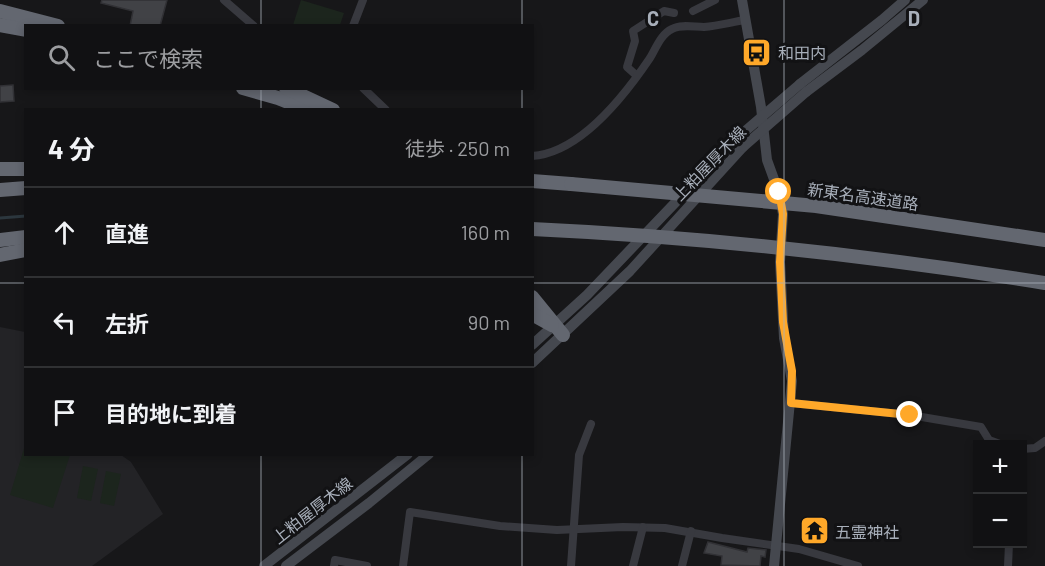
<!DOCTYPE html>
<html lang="ja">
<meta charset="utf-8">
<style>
:root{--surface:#111113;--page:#1a1a1c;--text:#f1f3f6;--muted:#9c9da0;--line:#303133}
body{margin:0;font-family:Barlow,"Noto Sans JP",sans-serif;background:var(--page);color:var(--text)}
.controls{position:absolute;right:18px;bottom:18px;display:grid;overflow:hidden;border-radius:0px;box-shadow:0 3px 9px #0003}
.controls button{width:54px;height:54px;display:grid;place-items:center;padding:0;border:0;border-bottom:2px solid var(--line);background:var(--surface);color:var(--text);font:30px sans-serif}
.stop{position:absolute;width:18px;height:18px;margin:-14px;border:4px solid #ffa829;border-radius:50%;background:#fff}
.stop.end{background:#ffa829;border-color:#fff;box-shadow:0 2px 6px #0008}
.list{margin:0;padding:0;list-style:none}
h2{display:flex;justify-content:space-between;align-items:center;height:78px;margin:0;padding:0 24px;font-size:26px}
h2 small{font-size:20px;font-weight:400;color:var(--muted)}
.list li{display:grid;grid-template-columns:39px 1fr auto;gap:18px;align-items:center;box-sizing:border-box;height:90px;padding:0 24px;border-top:2px solid var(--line)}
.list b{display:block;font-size:22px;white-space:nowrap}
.list em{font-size:20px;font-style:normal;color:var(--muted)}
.icon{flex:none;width:33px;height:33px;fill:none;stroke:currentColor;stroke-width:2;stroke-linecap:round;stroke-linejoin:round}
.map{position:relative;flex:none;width:1045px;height:566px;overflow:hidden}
.search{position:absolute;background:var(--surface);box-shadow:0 3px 9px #0003;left:24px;top:24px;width:510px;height:66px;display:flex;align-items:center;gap:15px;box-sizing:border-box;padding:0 21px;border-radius:0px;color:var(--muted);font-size:22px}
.panel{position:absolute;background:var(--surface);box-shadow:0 3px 9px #0003;left:24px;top:108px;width:510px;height:348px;border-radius:0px}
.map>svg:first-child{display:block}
</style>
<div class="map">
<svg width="1045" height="566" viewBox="0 0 1045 566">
<rect width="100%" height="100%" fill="#171719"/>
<!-- built -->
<path fill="#232326" d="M 0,327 L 25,332 L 26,454 L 121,455 L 131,462 L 163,514 L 92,566 L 0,566 Z"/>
<!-- green -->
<g fill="#1c251d">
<path d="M 301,0 L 344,13 L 340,25 L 293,25 Z"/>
<path d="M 25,445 L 26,454 L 70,455 L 53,508 L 10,495 Z"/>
<path d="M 83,466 L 98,469 L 91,501 L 77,498 Z"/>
<path d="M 106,471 L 121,474 L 114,506 L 100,503 Z"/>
</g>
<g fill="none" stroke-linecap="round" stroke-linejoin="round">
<!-- stream -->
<path stroke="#2c373e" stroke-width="3" d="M 0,218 L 26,216"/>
</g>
<!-- building -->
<g fill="#414246" stroke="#313135" stroke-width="1.5">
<path d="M 102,0 L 167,0 L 160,26 L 130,26 L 133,11 L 101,3 Z"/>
<path d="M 13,85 L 14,101 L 0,102 L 0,86 Z"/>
<path d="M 708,542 L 747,552 L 748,548 L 766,550 L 765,557 L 761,556 L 760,566 L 721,565 L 722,556 L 704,553 Z"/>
</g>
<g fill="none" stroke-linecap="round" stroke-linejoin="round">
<!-- street -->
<g stroke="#38393f" stroke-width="8">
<path d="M 224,0 L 254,26"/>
<path d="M 693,11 L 715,0"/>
<path d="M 353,26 L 363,0"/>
<path d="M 636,75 L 627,67 L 635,41 L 633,31 L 664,11 L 674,13"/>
<path d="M 363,88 L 386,110"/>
<path d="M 532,156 C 581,153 625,95 650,58 C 656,48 661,34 672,29 C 681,24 694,27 704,27 C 718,26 732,22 745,20"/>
<path d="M 791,403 L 910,415 L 981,427 L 989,440 L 1000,444"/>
<path d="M 1022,449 L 1035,448 L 1045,441"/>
<path d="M 334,566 L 335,560 L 367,566"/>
<path d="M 403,566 L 410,512 L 500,526 L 557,530 L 623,527 L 665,528 L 722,538 L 799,549 L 858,566"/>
<path d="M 571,566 L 579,455 L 591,424"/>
<path d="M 633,566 L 643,527"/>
<path d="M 682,566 L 691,531"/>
<path d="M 1008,566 L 1009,544"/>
</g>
<!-- secondary -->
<g stroke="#45484f" stroke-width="10">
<path d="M 742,0 L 761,107 L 767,160 L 779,193 L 783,214 L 780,262 L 784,338 L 792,381 L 774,566"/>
<path d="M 800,84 L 882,20 L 905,0"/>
<path d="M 806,92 L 862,50 L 923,0"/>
<path d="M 532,345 L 587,295 L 736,139"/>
<path d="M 532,363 L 630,271 L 743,147"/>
<path d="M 264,566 L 408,454"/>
<path d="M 286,566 L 369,503 L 429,454"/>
</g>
<!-- highway -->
<g stroke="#636770" stroke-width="14">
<path d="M 0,11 L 58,26"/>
<path d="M 0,25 L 26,30"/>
<path d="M 243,88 L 278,98 L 308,110"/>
<path d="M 286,88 L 333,110"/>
<path d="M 0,169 L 26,169"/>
<path d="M 532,181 L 571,184"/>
<path d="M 0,190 L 26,188"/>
<path d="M 0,240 L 26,237"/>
<path d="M 0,255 L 26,250"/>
<path d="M 532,297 L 563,335"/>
<path d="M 532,314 L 552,325"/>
</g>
<!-- secondary-bridge -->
<g stroke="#45484f" stroke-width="10">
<path d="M 736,139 L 800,84"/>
<path d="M 743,147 L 806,92"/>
</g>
<!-- highway-bridge -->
<g stroke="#636770" stroke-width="14">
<path d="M 571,184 L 816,206 L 1045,240"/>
<path d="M 532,229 C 705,237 875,256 1045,283"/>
</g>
</g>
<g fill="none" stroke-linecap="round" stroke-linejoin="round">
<!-- route -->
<path stroke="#ffa829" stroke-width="8" d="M 779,192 L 783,214 L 780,262 L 783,322 L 792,371 L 791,403 L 910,415"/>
</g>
<!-- grid -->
<path fill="none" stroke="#a8afba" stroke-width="1.5" stroke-opacity="0.55" d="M 261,0 L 261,26M 522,0 L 522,26M 784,0 L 784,566M 261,88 L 261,110M 522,88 L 522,110M 0,283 L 26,283M 532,283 L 1045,283M 261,454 L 261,566M 522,454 L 522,566"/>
<!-- icons -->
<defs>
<symbol id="bus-square" viewBox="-11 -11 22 22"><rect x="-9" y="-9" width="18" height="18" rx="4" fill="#ffa829" stroke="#121214"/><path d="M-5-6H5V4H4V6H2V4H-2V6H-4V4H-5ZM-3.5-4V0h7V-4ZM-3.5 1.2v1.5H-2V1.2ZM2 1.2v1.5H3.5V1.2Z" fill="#111"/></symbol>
<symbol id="temple-square" viewBox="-11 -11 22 22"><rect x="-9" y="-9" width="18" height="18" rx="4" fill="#ffa829" stroke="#121214"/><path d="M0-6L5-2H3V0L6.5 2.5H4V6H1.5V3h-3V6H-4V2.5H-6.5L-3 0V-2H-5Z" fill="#111"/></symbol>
</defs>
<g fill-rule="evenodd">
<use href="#bus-square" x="740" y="36" width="33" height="33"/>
<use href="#temple-square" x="798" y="514" width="33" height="33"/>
</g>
<g text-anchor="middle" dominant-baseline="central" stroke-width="6" stroke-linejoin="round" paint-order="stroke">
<!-- poi labels -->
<g font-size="16" fill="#a8afba" stroke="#121214" text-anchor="start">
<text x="778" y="52">和田内</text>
<text x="835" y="531">五霊神社</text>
</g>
<!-- street labels -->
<g font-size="16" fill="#a8afba" stroke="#121214">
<text transform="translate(709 163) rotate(-46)">上粕屋厚木線</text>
<text transform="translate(863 196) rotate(8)">新東名高速道路</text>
<text transform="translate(312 510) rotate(-38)">上粕屋厚木線</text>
</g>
</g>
<g font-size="20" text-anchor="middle" font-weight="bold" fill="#a8afba" stroke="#121214" stroke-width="6" stroke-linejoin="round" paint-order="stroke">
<text x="653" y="26">C</text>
<text x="914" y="26">D</text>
</g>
</svg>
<div class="controls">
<button>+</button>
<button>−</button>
</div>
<div class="stop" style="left:779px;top:192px"></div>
<div class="stop end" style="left:910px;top:415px"></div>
<div class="search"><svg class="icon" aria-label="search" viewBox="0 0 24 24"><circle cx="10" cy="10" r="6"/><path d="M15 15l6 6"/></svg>ここで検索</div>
<section class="panel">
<h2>4 分<small>徒歩 · 250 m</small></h2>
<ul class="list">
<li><svg class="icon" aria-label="ahead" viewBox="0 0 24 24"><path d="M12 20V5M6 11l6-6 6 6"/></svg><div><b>直進</b></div><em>160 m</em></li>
<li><svg class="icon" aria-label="left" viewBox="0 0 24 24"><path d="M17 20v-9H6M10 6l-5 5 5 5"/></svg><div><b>左折</b></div><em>90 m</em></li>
<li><svg class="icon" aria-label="arrive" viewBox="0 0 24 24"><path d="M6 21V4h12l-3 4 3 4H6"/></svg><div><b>目的地に到着</b></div></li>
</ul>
</section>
</div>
